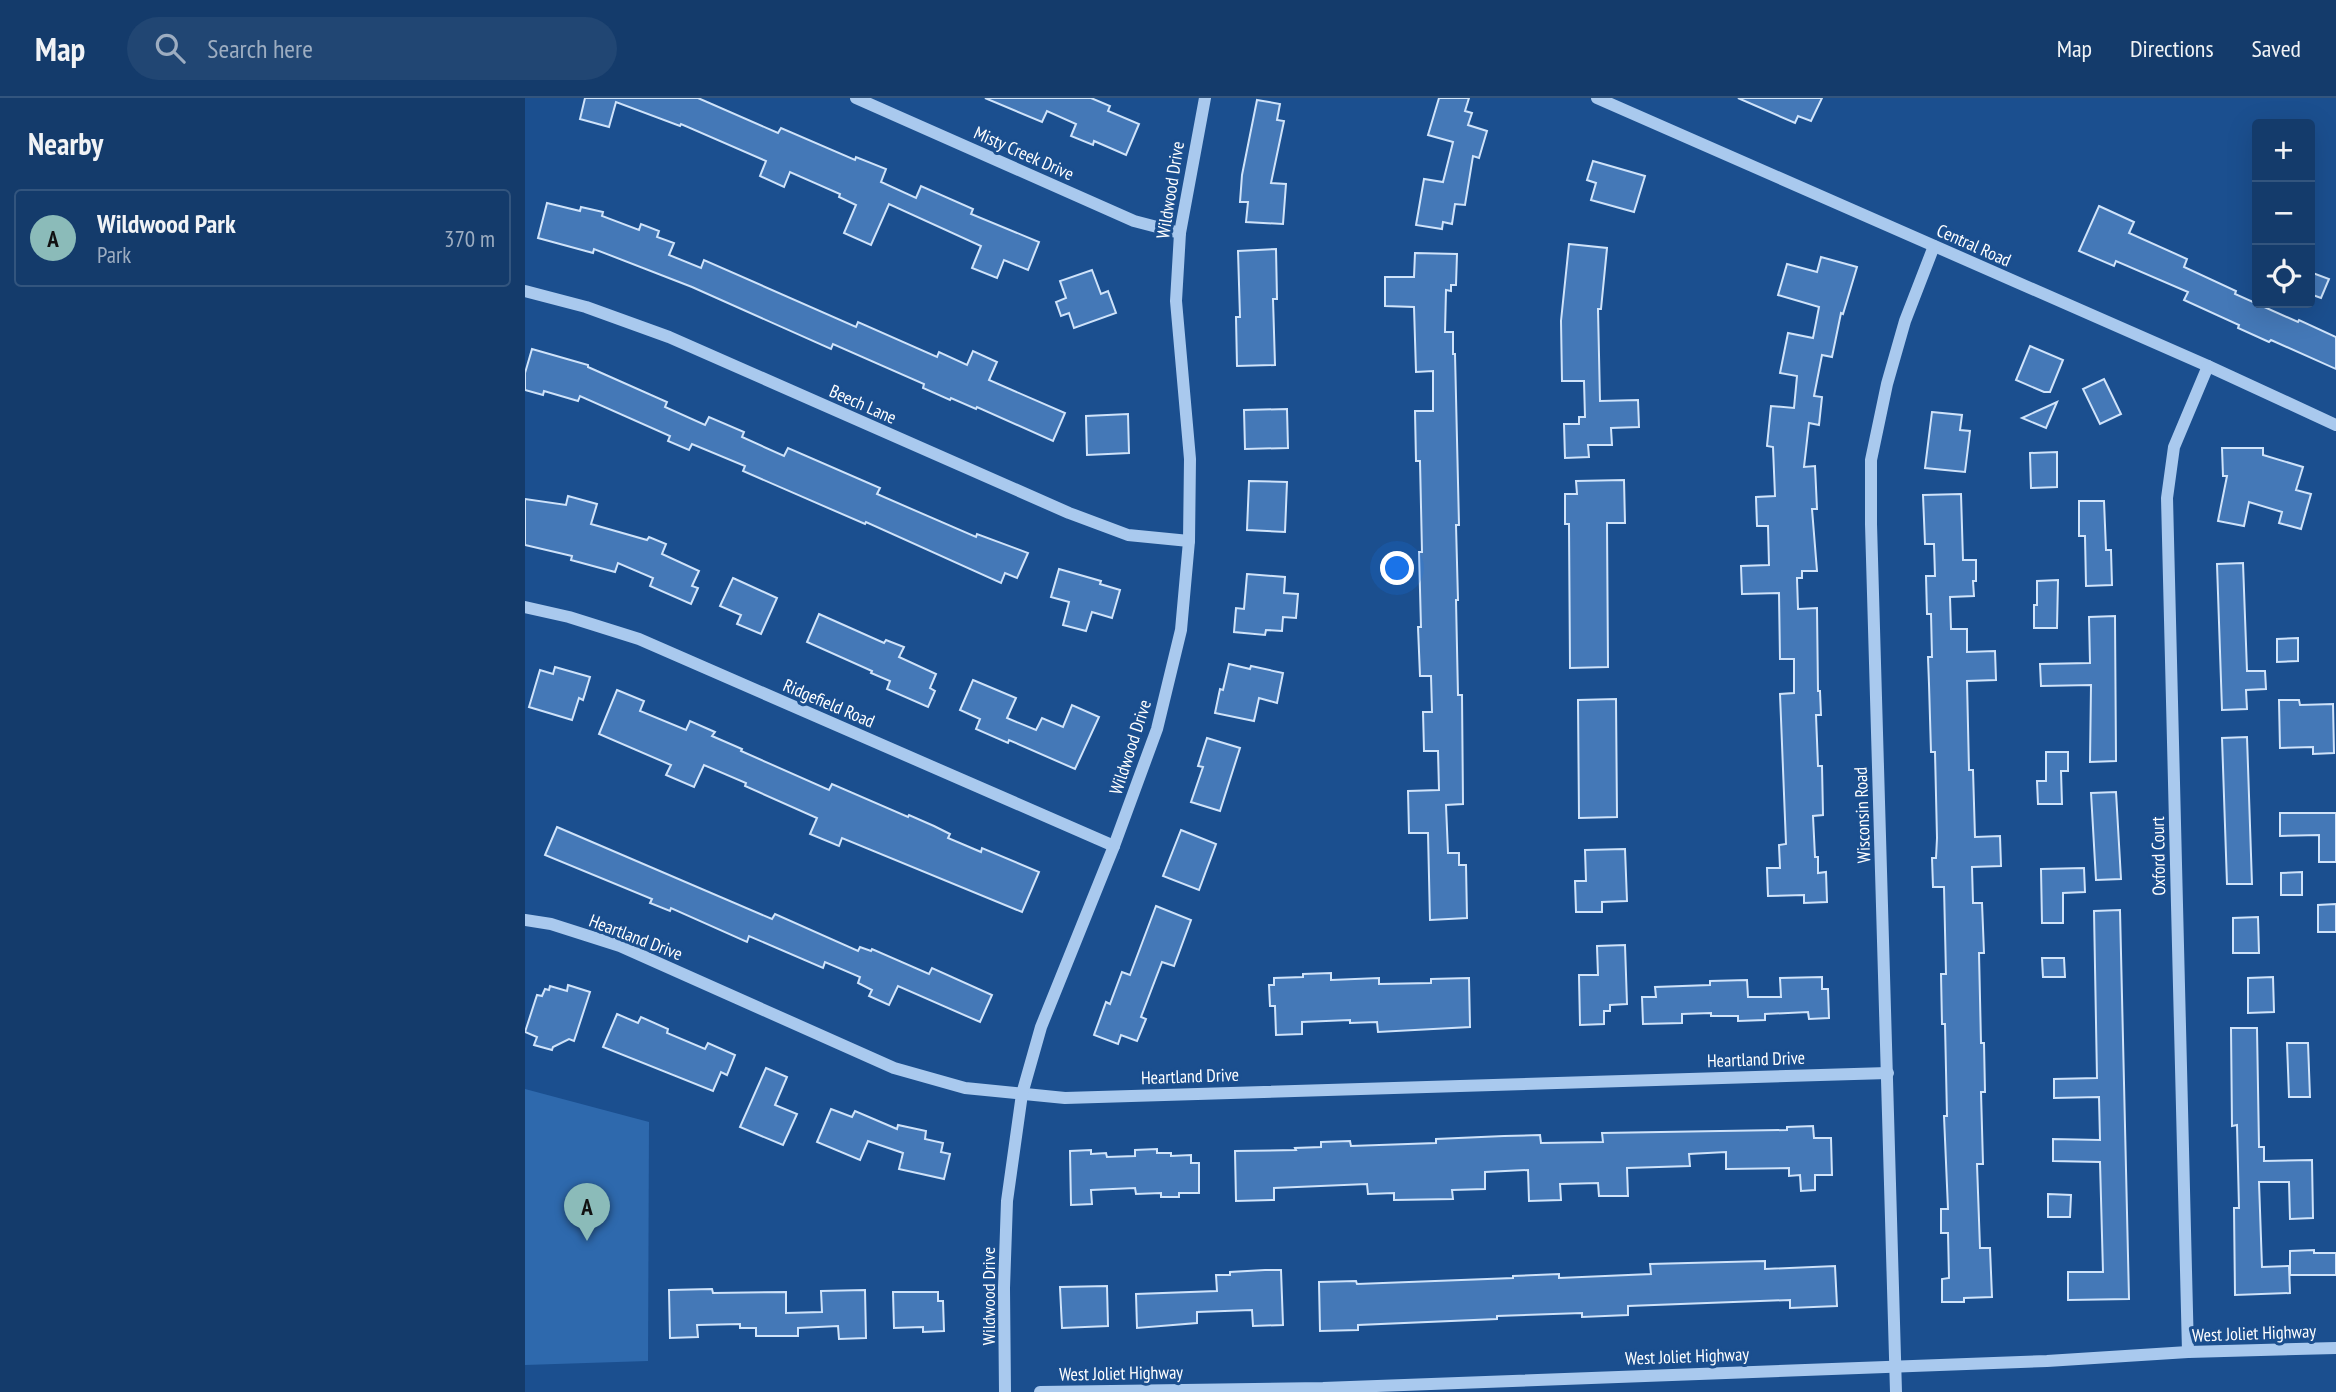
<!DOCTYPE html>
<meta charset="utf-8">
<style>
:root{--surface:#143b6b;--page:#214673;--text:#f1f3f6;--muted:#9dadc1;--line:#33557e;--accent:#8bbbb9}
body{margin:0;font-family:"PT Sans Narrow",sans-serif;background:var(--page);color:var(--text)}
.controls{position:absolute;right:21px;top:21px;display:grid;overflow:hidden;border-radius:7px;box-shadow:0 7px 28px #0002}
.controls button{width:63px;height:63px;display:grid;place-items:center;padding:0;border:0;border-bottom:2px solid var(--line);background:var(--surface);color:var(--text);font:35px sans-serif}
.you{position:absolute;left:873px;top:471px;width:24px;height:24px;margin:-18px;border:5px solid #fff;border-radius:50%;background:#1a73e8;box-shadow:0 0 0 10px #1a73e833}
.badge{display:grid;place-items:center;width:46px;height:46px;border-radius:50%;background:var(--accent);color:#111;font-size:23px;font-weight:700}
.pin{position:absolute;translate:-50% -58px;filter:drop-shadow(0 2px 4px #0008)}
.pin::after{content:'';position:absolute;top:37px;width:24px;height:21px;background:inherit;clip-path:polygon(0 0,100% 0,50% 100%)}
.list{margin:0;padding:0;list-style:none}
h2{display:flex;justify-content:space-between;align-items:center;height:91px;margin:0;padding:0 28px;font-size:30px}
h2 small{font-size:23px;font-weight:400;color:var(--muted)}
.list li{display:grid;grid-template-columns:46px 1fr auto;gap:21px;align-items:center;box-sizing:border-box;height:98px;margin:0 14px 14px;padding:0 14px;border:2px solid var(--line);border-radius:7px}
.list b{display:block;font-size:26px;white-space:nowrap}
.list p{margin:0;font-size:23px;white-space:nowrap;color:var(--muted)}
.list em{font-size:23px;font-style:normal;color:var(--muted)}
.icon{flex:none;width:38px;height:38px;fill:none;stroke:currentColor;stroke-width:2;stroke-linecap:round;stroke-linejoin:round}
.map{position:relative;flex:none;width:1811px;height:1294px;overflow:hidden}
header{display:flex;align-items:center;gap:42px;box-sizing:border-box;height:98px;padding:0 35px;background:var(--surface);border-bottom:2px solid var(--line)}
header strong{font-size:33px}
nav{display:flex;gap:38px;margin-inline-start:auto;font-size:24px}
.search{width:490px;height:63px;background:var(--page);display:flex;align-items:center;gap:18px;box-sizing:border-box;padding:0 24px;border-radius:38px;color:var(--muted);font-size:26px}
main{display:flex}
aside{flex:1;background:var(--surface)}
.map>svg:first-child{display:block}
</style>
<header>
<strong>Map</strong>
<div class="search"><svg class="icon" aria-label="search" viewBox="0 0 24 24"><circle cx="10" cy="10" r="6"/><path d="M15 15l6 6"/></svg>Search here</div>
<nav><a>Map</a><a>Directions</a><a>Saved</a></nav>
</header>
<main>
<aside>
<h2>Nearby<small></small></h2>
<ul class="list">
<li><span class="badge">A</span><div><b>Wildwood Park</b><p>Park</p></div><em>370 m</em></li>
</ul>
</aside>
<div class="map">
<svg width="1811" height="1294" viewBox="0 0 1811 1294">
<rect width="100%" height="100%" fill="#1b4f8f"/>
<!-- green -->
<path fill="#2e69ad" d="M 0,991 L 124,1024 L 123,1263 L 0,1267 Z"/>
<!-- building -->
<g fill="#4478b7" stroke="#cfe3fa" stroke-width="2">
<path d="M 60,0 L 173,0 L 253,35 L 256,30 L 330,62 L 331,59 L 361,71 L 356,84 L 391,100 L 396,88 L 448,111 L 446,116 L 514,144 L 503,172 L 479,162 L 472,180 L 447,170 L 456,148 L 364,106 L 346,147 L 319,135 L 331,107 L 314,99 L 315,96 L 265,74 L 259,89 L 235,78 L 241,63 L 156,26 L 155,28 L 91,4 L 84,29 L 55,21 Z"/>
<path d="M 460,0 L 566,0 L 585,8 L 583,13 L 614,26 L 601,57 L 569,43 L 568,47 L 546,38 L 551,26 L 522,13 L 517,24 Z"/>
<path d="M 914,0 L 944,0 L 940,13 L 947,15 L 943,27 L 962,33 L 954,60 L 948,58 L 940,107 L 930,106 L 927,126 L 918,124 L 917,131 L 891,127 L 899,81 L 918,84 L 928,44 L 903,37 Z"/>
<path d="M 1213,0 L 1297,0 L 1286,23 L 1273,18 L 1270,25 Z"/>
<path d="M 732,2 L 755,6 L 752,22 L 759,23 L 746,85 L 761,86 L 758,126 L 721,124 L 723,104 L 715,104 L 717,77 Z"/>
<path d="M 1068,63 L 1120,78 L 1109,114 L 1066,102 L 1071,85 L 1062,82 Z"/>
<path d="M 22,105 L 55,113 L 56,109 L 78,114 L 77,118 L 114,132 L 116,126 L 134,133 L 132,139 L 149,145 L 144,157 L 176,170 L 179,162 L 331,229 L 333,224 L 412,259 L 414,254 L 442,267 L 448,253 L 472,264 L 464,282 L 540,315 L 528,343 L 452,309 L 451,311 L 426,300 L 425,302 L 398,290 L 399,286 L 308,246 L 306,251 L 167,189 L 69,151 L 68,155 L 13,140 Z"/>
<path d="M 1574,108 L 1609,124 L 1604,135 L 1662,161 L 1659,169 L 1711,193 L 1710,196 L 1773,224 L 1774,222 L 1811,239 L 1811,271 L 1746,242 L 1744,244 L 1713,230 L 1714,227 L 1659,202 L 1663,194 L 1591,163 L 1589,168 L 1554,153 Z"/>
<path d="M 1044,146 L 1082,150 L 1076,211 L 1073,211 L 1075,303 L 1113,302 L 1114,329 L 1086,330 L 1087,347 L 1063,347 L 1064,359 L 1040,360 L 1039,326 L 1054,326 L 1054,319 L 1060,319 L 1059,283 L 1037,283 L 1036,223 Z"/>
<path d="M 751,151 L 752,201 L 748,201 L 750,267 L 712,268 L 711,219 L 715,219 L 713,153 Z"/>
<path d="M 890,155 L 932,156 L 931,187 L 926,187 L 926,193 L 921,192 L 920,234 L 928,234 L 928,256 L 930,256 L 934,427 L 931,427 L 933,502 L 931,502 L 933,597 L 937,597 L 938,706 L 921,707 L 923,755 L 934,755 L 934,767 L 941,767 L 942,820 L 905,822 L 903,735 L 884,735 L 883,693 L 914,692 L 913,653 L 899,653 L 898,614 L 907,614 L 906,578 L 895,578 L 893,529 L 896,529 L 894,454 L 897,454 L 895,363 L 891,363 L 890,313 L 908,313 L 908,273 L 891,274 L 889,209 L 860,208 L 860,179 L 889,179 Z"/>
<path d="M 1296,159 L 1332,169 L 1318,216 L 1316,215 L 1307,259 L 1297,257 L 1289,298 L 1297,299 L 1294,327 L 1284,325 L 1279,369 L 1290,368 L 1292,411 L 1287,411 L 1292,473 L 1277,473 L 1277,480 L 1272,480 L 1273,511 L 1292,510 L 1293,593 L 1295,593 L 1296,617 L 1291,617 L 1293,668 L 1297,668 L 1298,717 L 1288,718 L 1290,759 L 1293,759 L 1293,775 L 1301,774 L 1302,804 L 1279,805 L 1279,797 L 1243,798 L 1242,770 L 1255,770 L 1254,747 L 1261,746 L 1255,596 L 1269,595 L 1269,561 L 1255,561 L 1254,495 L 1217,496 L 1216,468 L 1244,467 L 1243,428 L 1232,428 L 1231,399 L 1250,398 L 1248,349 L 1242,348 L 1246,308 L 1269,310 L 1272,278 L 1255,275 L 1263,235 L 1288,240 L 1294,209 L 1253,197 L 1262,166 L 1292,174 Z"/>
<path d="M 567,172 L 576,196 L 583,193 L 591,215 L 549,230 L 544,215 L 536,218 L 531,204 L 541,200 L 535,183 Z"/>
<path d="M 1785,174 L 1804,181 L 1796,200 L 1785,196 Z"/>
<path d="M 1505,248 L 1538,262 L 1525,294 L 1519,294 L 1491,282 Z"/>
<path d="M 7,251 L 63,267 L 63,269 L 142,304 L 140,309 L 180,327 L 184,319 L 219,334 L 217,339 L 259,358 L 263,350 L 355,390 L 352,396 L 451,439 L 452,436 L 503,455 L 492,480 L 480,475 L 476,485 L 341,424 L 340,426 L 218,373 L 220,368 L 167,346 L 164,352 L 143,343 L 145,338 L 55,298 L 53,303 L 19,293 L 18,297 L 0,292 L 0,275 Z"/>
<path d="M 1579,281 L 1596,316 L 1575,326 L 1558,291 Z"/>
<path d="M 1532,304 L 1521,330 L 1497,320 Z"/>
<path d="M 762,311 L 763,350 L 720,351 L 719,312 Z"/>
<path d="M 1407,314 L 1437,317 L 1435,332 L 1445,333 L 1440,374 L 1400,370 Z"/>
<path d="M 603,316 L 604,355 L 562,357 L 561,318 Z"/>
<path d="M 1697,350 L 1738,350 L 1738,357 L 1778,369 L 1771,392 L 1786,396 L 1776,431 L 1754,425 L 1757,414 L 1724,404 L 1719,428 L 1693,423 L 1702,378 L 1698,378 Z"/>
<path d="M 1532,354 L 1532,389 L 1506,390 L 1505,355 Z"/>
<path d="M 1099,382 L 1100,425 L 1082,425 L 1083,569 L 1045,570 L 1044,426 L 1040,426 L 1040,396 L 1052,396 L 1051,383 Z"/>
<path d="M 724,383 L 762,384 L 760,434 L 722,432 Z"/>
<path d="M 1436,396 L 1438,462 L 1451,462 L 1451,483 L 1448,483 L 1449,498 L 1425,499 L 1426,531 L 1442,531 L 1442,554 L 1470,553 L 1471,582 L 1442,583 L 1444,672 L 1448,672 L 1450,739 L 1475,738 L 1476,768 L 1447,769 L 1448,805 L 1457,805 L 1459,855 L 1454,855 L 1456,945 L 1459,945 L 1460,994 L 1456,994 L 1458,1066 L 1452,1066 L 1455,1150 L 1465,1150 L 1467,1199 L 1439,1200 L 1439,1204 L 1417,1204 L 1417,1181 L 1424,1180 L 1423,1135 L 1416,1135 L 1416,1111 L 1423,1111 L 1419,1018 L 1422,1018 L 1420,926 L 1417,926 L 1416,876 L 1421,876 L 1419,789 L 1408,789 L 1407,760 L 1411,760 L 1412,740 L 1410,654 L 1406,654 L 1404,586 L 1403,559 L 1407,559 L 1406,516 L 1402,516 L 1401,478 L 1410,478 L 1409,446 L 1400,446 L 1398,397 Z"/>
<path d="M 43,398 L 72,406 L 66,426 L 122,442 L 124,439 L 141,446 L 137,456 L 174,473 L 167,488 L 173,490 L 166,506 L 125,488 L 128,480 L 93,465 L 90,474 L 46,462 L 47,458 L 0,447 L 0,401 L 41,407 Z"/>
<path d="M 1554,403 L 1579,403 L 1581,452 L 1586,452 L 1587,487 L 1561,488 L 1560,438 L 1554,438 Z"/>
<path d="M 1718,465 L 1722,573 L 1740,573 L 1741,591 L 1721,592 L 1722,611 L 1697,612 L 1692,466 Z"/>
<path d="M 534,471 L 576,483 L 575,486 L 595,492 L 587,520 L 567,514 L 561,533 L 538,527 L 544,504 L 526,499 Z"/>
<path d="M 722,476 L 760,479 L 759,495 L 773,496 L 771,520 L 758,519 L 757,533 L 741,532 L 740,537 L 709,534 L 711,510 L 719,511 Z"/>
<path d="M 208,480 L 252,500 L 236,536 L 212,526 L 216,517 L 195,508 Z"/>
<path d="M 1533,482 L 1532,530 L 1509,530 L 1509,507 L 1512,507 L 1512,483 Z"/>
<path d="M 294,516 L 359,545 L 361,542 L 379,549 L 374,559 L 411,576 L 405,590 L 410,593 L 403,609 L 362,591 L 365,583 L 346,575 L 347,573 L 282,544 Z"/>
<path d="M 1590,518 L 1591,663 L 1565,664 L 1566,587 L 1516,588 L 1515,566 L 1565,565 L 1564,519 Z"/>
<path d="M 1773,540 L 1773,563 L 1752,564 L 1752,541 Z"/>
<path d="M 704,566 L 725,571 L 726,568 L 758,575 L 752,605 L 734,600 L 729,623 L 690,615 L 695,591 L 698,592 Z"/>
<path d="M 30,569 L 65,579 L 58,602 L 54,600 L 47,622 L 4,609 L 15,572 L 28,576 Z"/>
<path d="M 448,582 L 491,600 L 482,620 L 511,632 L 517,620 L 538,629 L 547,607 L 574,619 L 550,671 L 484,642 L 483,645 L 451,631 L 455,621 L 435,612 Z"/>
<path d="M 92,592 L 119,603 L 115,613 L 161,632 L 165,623 L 190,634 L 187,638 L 217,651 L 216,653 L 304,692 L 307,686 L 383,719 L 384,717 L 409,728 L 425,736 L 423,740 L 456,754 L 457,750 L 514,774 L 497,814 L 317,740 L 314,748 L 285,736 L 292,720 L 220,688 L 221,685 L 179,667 L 169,689 L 141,677 L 146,667 L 74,636 Z"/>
<path d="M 1091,601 L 1092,719 L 1054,720 L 1053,602 Z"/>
<path d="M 1754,602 L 1774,602 L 1775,607 L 1808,606 L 1809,655 L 1788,656 L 1788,649 L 1755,650 Z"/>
<path d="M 1722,639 L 1727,786 L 1702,786 L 1697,640 Z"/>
<path d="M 682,640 L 715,650 L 695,713 L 666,704 L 678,669 L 673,668 Z"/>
<path d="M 1521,654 L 1543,654 L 1543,673 L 1536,673 L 1537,706 L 1513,706 L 1512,683 L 1521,683 Z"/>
<path d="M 1591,694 L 1596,781 L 1571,782 L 1566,695 Z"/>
<path d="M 1755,715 L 1811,715 L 1811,764 L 1794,764 L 1794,737 L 1755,738 Z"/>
<path d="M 32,729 L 247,821 L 250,816 L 333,853 L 335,849 L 346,853 L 347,851 L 404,876 L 407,870 L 467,897 L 455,924 L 373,888 L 364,907 L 344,898 L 347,892 L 333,885 L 335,879 L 300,864 L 298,870 L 224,838 L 222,844 L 146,810 L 145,813 L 125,805 L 127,801 L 20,757 Z"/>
<path d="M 656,732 L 691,746 L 674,792 L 638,778 Z"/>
<path d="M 1100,751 L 1102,803 L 1077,804 L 1077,814 L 1051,814 L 1050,783 L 1061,783 L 1060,752 Z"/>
<path d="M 1559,770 L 1560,794 L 1538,795 L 1538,825 L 1517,825 L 1516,771 Z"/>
<path d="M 1777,774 L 1777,797 L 1756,797 L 1756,775 Z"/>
<path d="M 1811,806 L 1811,834 L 1793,834 L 1793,807 Z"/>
<path d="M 631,808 L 666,822 L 649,868 L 637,864 L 616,919 L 621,921 L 612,943 L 596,937 L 593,946 L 569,937 L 581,904 L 585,906 L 597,874 L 605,877 Z"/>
<path d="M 1595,812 L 1604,1201 L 1543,1202 L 1543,1174 L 1578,1174 L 1575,1064 L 1528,1063 L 1528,1041 L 1575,1042 L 1574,999 L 1529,1000 L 1529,981 L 1572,980 L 1569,813 Z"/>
<path d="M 1733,819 L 1734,855 L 1708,855 L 1708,820 Z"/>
<path d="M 1100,847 L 1102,906 L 1085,907 L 1085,913 L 1079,913 L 1079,926 L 1055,927 L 1054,877 L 1073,877 L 1072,848 Z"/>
<path d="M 1517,860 L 1539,860 L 1540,879 L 1518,879 Z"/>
<path d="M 806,875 L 806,882 L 854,880 L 854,886 L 906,885 L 906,881 L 944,880 L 945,929 L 853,934 L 852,924 L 825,925 L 825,922 L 777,924 L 777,936 L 751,937 L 750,908 L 745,908 L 744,887 L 749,887 L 749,880 L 778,879 L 778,876 Z"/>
<path d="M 1297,879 L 1297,891 L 1303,891 L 1304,920 L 1284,921 L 1283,914 L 1240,916 L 1240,922 L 1213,923 L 1213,918 L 1186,918 L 1186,915 L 1157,916 L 1157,925 L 1118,926 L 1117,899 L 1131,899 L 1130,889 L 1185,887 L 1185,883 L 1222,882 L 1223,899 L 1256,899 L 1255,880 Z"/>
<path d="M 1748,879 L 1749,914 L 1723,915 L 1723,880 Z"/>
<path d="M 43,887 L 65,894 L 49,943 L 44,941 L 28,949 L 27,952 L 9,947 L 12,939 L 0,934 L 12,897 L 17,898 L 20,891 L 24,892 L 25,888 L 42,893 Z"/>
<path d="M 92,916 L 113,925 L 116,919 L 143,931 L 142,935 L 180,951 L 183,945 L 210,957 L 202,977 L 196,974 L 188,993 L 78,949 Z"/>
<path d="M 1706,930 L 1732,930 L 1734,1049 L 1739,1049 L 1739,1063 L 1787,1062 L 1788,1120 L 1765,1121 L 1764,1084 L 1734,1084 L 1737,1169 L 1764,1168 L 1765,1195 L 1710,1197 L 1709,1110 L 1714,1110 L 1712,1027 L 1707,1028 Z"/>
<path d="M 1762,945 L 1783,945 L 1785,999 L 1764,999 Z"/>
<path d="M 241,970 L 262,979 L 250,1007 L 272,1016 L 258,1047 L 215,1029 Z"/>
<path d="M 306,1011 L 327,1019 L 330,1013 L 372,1031 L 373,1027 L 401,1033 L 400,1041 L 418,1045 L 416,1054 L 425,1056 L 419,1081 L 374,1071 L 378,1055 L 343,1043 L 335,1062 L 292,1044 Z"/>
<path d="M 1288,1028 L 1289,1040 L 1306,1040 L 1307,1077 L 1290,1077 L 1290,1092 L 1276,1093 L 1275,1077 L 1264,1078 L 1264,1070 L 1201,1071 L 1201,1054 L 1164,1056 L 1165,1068 L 1102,1070 L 1103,1098 L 1074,1098 L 1073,1085 L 1035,1086 L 1036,1102 L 1004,1103 L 1003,1072 L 960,1074 L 960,1091 L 927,1092 L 928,1101 L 869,1102 L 869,1095 L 843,1096 L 842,1086 L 749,1090 L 749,1102 L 711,1103 L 710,1053 L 771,1052 L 770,1050 L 796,1049 L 796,1044 L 825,1043 L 826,1048 L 911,1045 L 911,1041 L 979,1038 L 1015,1037 L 1016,1045 L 1078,1044 L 1077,1035 L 1262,1032 L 1262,1029 Z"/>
<path d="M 632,1051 L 632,1055 L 646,1055 L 646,1058 L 666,1057 L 666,1065 L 674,1065 L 674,1095 L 654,1095 L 654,1099 L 636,1099 L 636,1095 L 611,1096 L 610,1090 L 566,1092 L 567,1106 L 546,1107 L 545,1053 L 566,1052 L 566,1056 L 581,1055 L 582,1059 L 610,1058 L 610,1052 Z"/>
<path d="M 1523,1096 L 1546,1097 L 1545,1119 L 1523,1119 Z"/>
<path d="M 1789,1152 L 1789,1155 L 1811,1155 L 1811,1177 L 1765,1177 L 1765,1153 Z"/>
<path d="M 1240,1163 L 1240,1171 L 1310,1168 L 1312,1208 L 1265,1210 L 1265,1202 L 1103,1208 L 1103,1217 L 1057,1219 L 1057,1215 L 972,1218 L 972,1221 L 833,1227 L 833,1232 L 795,1233 L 794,1184 L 831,1183 L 832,1186 L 988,1180 L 988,1178 L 1034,1176 L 1034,1180 L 1126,1176 L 1125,1166 Z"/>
<path d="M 740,1172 L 756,1172 L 758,1227 L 728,1228 L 727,1212 L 672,1214 L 672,1225 L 612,1230 L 611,1196 L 692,1193 L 691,1177 L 705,1177 L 705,1174 Z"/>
<path d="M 582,1188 L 583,1228 L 537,1230 L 535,1189 Z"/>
<path d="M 187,1191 L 188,1195 L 261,1194 L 261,1215 L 297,1214 L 296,1193 L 340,1192 L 341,1240 L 314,1241 L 313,1228 L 273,1230 L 273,1238 L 231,1238 L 231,1230 L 215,1230 L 215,1226 L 172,1227 L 173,1239 L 145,1240 L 144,1192 Z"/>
<path d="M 368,1194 L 413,1194 L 413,1203 L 418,1203 L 419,1233 L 398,1234 L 398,1229 L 369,1230 Z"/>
</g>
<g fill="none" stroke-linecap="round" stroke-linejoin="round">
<!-- minor -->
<g stroke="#a9c9ee" stroke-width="12">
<path d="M 331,0 L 609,123 L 655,135"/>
<path d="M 1072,0 L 1683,268 L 1811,327"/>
<path d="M 0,193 L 61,209 L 144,239 L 544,415 L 603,437 L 664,443"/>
<path d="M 0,509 L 44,519 L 114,541 L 589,748"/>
<path d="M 0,822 L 26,826 L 95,848 L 369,970 L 440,990 L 540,1000 L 1363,975"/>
<path d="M 1663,1254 L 1642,400 L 1649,349 L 1683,268"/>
<path d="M 480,1294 L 479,1190 L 482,1103 L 497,996 L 516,929 L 589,748 L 632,631 L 656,532 L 664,443 L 665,361 L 651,203 L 655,135 L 680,0"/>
<path d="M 515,1294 L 798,1290 L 1522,1263 L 1663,1254 L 1811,1250"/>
<path d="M 1371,1294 L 1346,426 L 1346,362 L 1362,286 L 1380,223 L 1409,148"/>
</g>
</g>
<g text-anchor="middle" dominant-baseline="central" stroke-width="6" stroke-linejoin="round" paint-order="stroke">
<!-- street labels -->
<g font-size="18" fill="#fff" stroke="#1b4f8f">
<text transform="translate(499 55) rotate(24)">Misty Creek Drive</text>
<text transform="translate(645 92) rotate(-81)">Wildwood Drive</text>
<text transform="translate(1449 147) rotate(24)">Central Road</text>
<text transform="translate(338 306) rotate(24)">Beech Lane</text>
<text transform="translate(304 605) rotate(23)">Ridgefield Road</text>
<text transform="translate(605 649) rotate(-72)">Wildwood Drive</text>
<text transform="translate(1337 717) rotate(-92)">Wisconsin Road</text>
<text transform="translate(1633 758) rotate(-91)">Oxford Court</text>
<text transform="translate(111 839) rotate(21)">Heartland Drive</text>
<text transform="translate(1231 961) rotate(-2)">Heartland Drive</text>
<text transform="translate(665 978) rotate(-2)">Heartland Drive</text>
<text transform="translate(463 1198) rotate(-90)">Wildwood Drive</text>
<text transform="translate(1729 1235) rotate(-2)">West Joliet Highway</text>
<text transform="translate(1162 1258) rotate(-2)">West Joliet Highway</text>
<text transform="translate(596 1275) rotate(-1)">West Joliet Highway</text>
</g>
</g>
</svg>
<div class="controls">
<button>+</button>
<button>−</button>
<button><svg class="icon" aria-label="locate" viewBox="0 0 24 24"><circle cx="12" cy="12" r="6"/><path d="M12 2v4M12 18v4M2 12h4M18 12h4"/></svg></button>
</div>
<div class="you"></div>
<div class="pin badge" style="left:62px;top:1143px">A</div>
</div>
</main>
